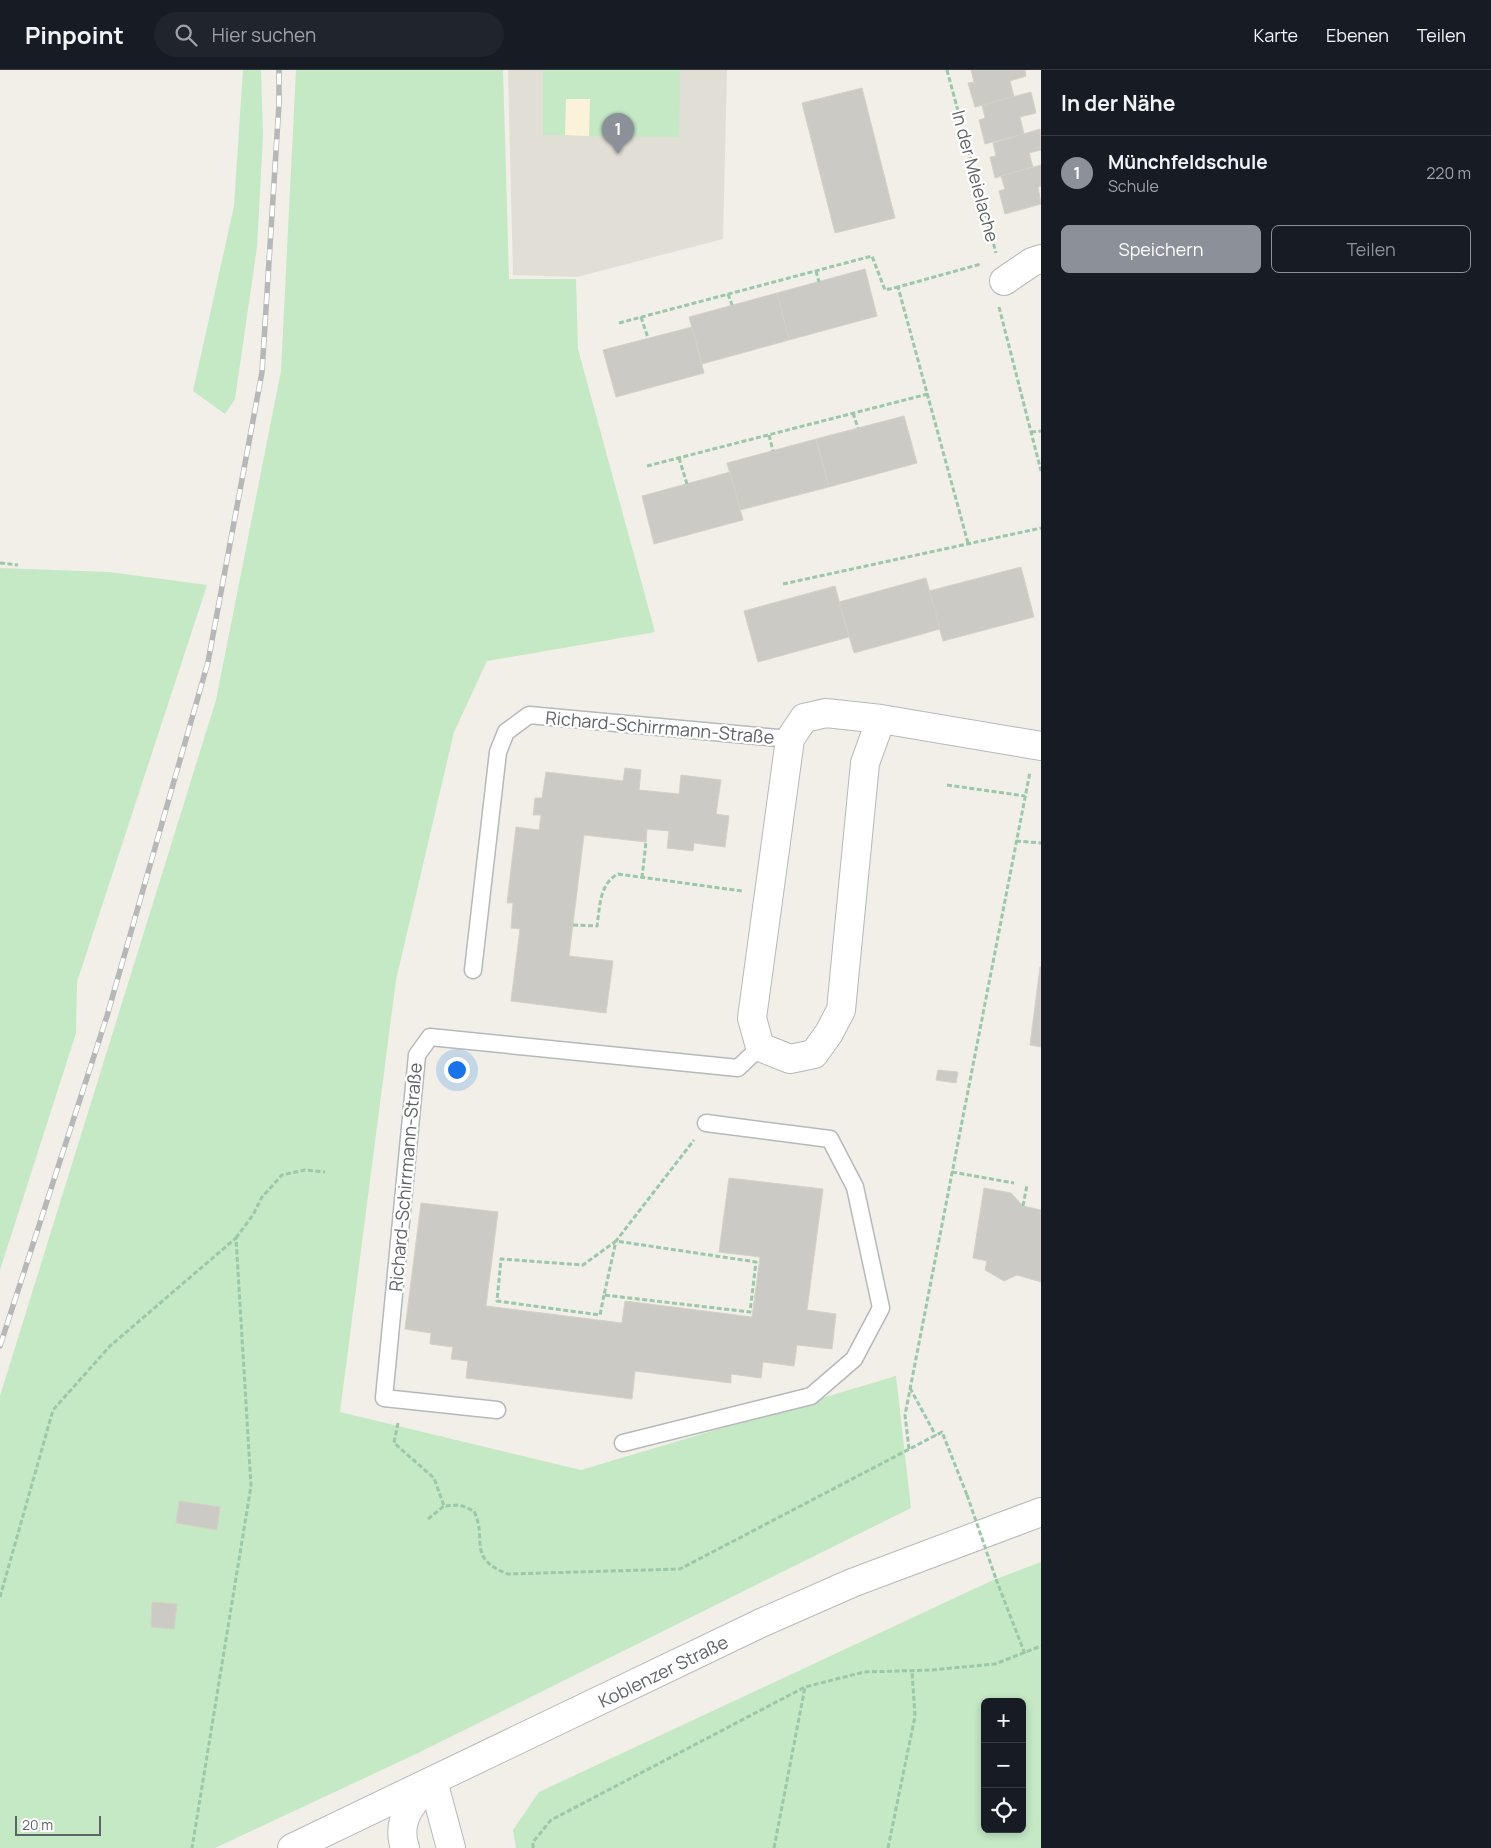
<!DOCTYPE html>
<html lang="de">
<meta charset="utf-8">
<style>
:root{--surface:#171b24;--page:#20242c;--text:#f1f3f6;--muted:#9ea1a6;--line:#363941;--accent:#8c9099}
body{margin:0;font-family:Manrope,sans-serif;background:var(--page);color:var(--text)}
.controls{position:absolute;right:15px;bottom:15px;display:grid;overflow:hidden;border-radius:8px;box-shadow:0 2px 8px #0003}
.controls button{width:45px;height:45px;display:grid;place-items:center;padding:0;border:0;border-bottom:1px solid var(--line);background:var(--surface);color:var(--text);font:25px sans-serif}
.scale{position:absolute;left:15px;bottom:12px;width:86px;box-sizing:border-box;padding-left:5px;border:2px solid #5f6368;border-top:0;font-size:14px;line-height:18px;white-space:nowrap;color:#5f6368;-webkit-text-stroke:4px #fff;paint-order:stroke}
.you{position:absolute;left:456px;top:999px;width:18px;height:18px;margin:-12px;border:4px solid #fff;border-radius:50%;background:#1a73e8;box-shadow:0 0 0 8px #1a73e833}
.badge{display:grid;place-items:center;width:32px;height:32px;border-radius:50%;background:var(--accent);color:#fff;font-size:16px;font-weight:700}
.pin{position:absolute;translate:-50% -41px;filter:drop-shadow(0 1px 2px #0008)}
.pin::after{content:'';position:absolute;top:26px;width:18px;height:15px;background:inherit;clip-path:polygon(0 0,100% 0,50% 100%)}
.list{margin:0;padding:0;list-style:none}
h2{display:flex;justify-content:space-between;align-items:center;height:65px;margin:0;padding:0 20px;font-size:21px}
h2 small{font-size:16px;font-weight:400;color:var(--muted)}
.list li{display:grid;grid-template-columns:32px 1fr auto;gap:15px;align-items:center;box-sizing:border-box;height:75px;padding:0 20px;border-top:1px solid var(--line)}
.list b{display:block;font-size:19px;white-space:nowrap}
.list p{margin:0;font-size:16px;white-space:nowrap;color:var(--muted)}
.list em{font-size:16px;font-style:normal;color:var(--muted)}
.actions{display:flex;gap:10px;padding:15px 20px}
.actions a{flex:1;padding:11px 0;border:1px solid var(--accent);border-radius:8px;text-align:center;font-size:18px;color:var(--accent)}
.actions .main{background:var(--accent);color:#fff}
.icon{flex:none;width:28px;height:28px;fill:none;stroke:currentColor;stroke-width:2;stroke-linecap:round;stroke-linejoin:round}
.map{position:relative;flex:none;width:1041px;height:1778px;overflow:hidden}
header{display:flex;align-items:center;gap:30px;box-sizing:border-box;height:70px;padding:0 25px;background:var(--surface);border-bottom:1px solid var(--line)}
header strong{font-size:24px}
nav{display:flex;gap:28px;margin-inline-start:auto;font-size:18px}
.search{width:350px;height:45px;background:var(--page);display:flex;align-items:center;gap:12px;box-sizing:border-box;padding:0 18px;border-radius:28px;color:var(--muted);font-size:19px}
main{display:flex}
aside{flex:1;background:var(--surface)}
.map>svg:first-child{display:block}
</style>
<header>
<strong>Pinpoint</strong>
<div class="search"><svg class="icon" aria-label="search" viewBox="0 0 24 24"><circle cx="10" cy="10" r="6"/><path d="M15 15l6 6"/></svg>Hier suchen</div>
<nav><a>Karte</a><a>Ebenen</a><a>Teilen</a></nav>
</header>
<main>
<div class="map">
<svg width="1041" height="1778" viewBox="0 0 1041 1778">
<rect width="100%" height="100%" fill="#f1efe8"/>
<!-- education -->
<path fill="#e1ded6" d="M 508,0 L 727,0 L 723,169 L 577,207 L 513,205 Z"/>
<!-- green -->
<g fill="#c5e8c5" fill-rule="evenodd">
<path d="M 243,0 L 261,0 L 263,66 L 257,177 L 235,329 L 225,344 L 193,321 L 234,136 Z"/>
<path d="M 296,0 L 503,0 L 509,209 L 576,209 L 578,279 L 655,562 L 487,591 L 454,662 L 396,910 L 340,1342 L 581,1400 L 896,1306 L 911,1438 L 418,1683 L 215,1778 L 0,1778 L 0,1326 L 216,630 L 281,301 Z"/>
<path d="M 543,0 L 680,0 L 679,67 L 589,66 L 589,29 L 566,29 L 565,65 L 543,65 Z"/>
<path d="M 0,498 L 109,502 L 207,515 L 77,912 L 76,963 L 0,1200 Z"/>
<path d="M 1041,1492 L 1041,1778 L 516,1778 L 513,1760 L 539,1722 L 991,1511 ZM 985,1632 L 1022,1632 L 1022,1759 L 985,1759 Z"/>
</g>
<!-- sand -->
<path fill="#fbf3d9" d="M 566,29 L 590,29 L 589,66 L 565,65 Z"/>
<!-- building -->
<g fill="#cccac5" stroke="#d6d1c6">
<path d="M 971,0 L 1025,0 L 1026,6 L 1010,11 L 1014,27 L 975,37 L 968,13 L 974,12 Z"/>
<path d="M 862,18 L 895,148 L 835,163 L 802,33 Z"/>
<path d="M 1031,22 L 1036,43 L 1020,47 L 1024,64 L 985,74 L 979,50 L 985,48 L 982,35 Z"/>
<path d="M 1040,59 L 1041,80 L 1029,83 L 1033,97 L 995,108 L 990,87 L 996,86 L 993,73 Z"/>
<path d="M 1041,95 L 1041,116 L 1038,117 L 1041,134 L 1005,144 L 999,121 L 1005,119 L 1001,106 Z"/>
<path d="M 865,199 L 877,246 L 789,270 L 777,223 Z"/>
<path d="M 777,223 L 789,270 L 702,294 L 689,247 Z"/>
<path d="M 692,257 L 704,303 L 616,327 L 603,280 Z"/>
<path d="M 904,346 L 917,393 L 829,417 L 816,369 Z"/>
<path d="M 816,369 L 829,417 L 740,440 L 727,393 Z"/>
<path d="M 730,402 L 743,450 L 654,474 L 642,426 Z"/>
<path d="M 1021,497 L 1034,547 L 943,571 L 929,521 Z"/>
<path d="M 926,508 L 940,559 L 854,583 L 839,532 Z"/>
<path d="M 835,516 L 849,567 L 758,592 L 744,541 Z"/>
<path d="M 625,698 L 641,700 L 639,720 L 679,724 L 681,705 L 721,710 L 716,744 L 729,746 L 725,777 L 694,773 L 693,781 L 667,778 L 669,761 L 647,759 L 646,772 L 584,765 L 569,886 L 613,891 L 606,943 L 511,931 L 520,859 L 511,858 L 513,833 L 507,833 L 516,757 L 539,760 L 541,745 L 533,745 L 535,728 L 542,728 L 546,702 L 623,711 Z"/>
<path d="M 1040,897 L 1041,897 L 1041,977 L 1030,975 Z"/>
<path d="M 938,1000 L 958,1002 L 956,1013 L 936,1010 Z"/>
<path d="M 729,1108 L 823,1119 L 807,1240 L 836,1244 L 832,1279 L 797,1275 L 794,1296 L 763,1292 L 761,1308 L 731,1304 L 731,1313 L 635,1301 L 632,1329 L 466,1308 L 468,1291 L 451,1289 L 453,1277 L 430,1274 L 431,1263 L 405,1259 L 421,1133 L 498,1142 L 486,1236 L 622,1253 L 625,1231 L 752,1247 L 760,1187 L 719,1182 Z"/>
<path d="M 984,1118 L 1011,1123 L 1023,1136 L 1041,1140 L 1041,1212 L 1017,1205 L 1004,1211 L 985,1200 L 987,1191 L 973,1188 Z"/>
<path d="M 179,1431 L 220,1437 L 217,1460 L 176,1453 Z"/>
<path d="M 152,1532 L 177,1534 L 174,1559 L 151,1557 Z"/>
</g>
<g fill="none" stroke-linecap="round" stroke-linejoin="round">
<defs>
<g id="lane">
<path d="M 473,900 L 498,682 L 506,662 L 529,645 L 790,669"/>
<path d="M 497,1340 L 384,1328 L 417,985 L 430,967 L 738,998 L 760,977"/>
<path d="M 623,1373 L 811,1326 L 854,1289 L 881,1238 L 855,1117 L 830,1069 L 706,1053"/>
</g>
<g id="street">
<path d="M 1004,211 L 1032,192 L 1041,189"/>
<path d="M 881,649 L 865,693 L 841,940 L 829,963 L 814,984 L 790,989 L 760,977 L 752,948 L 790,669 L 804,648 L 826,643 L 881,649 L 1041,676"/>
<path d="M 405,1778 C 395,1749 414,1730 433,1711 L 451,1778"/>
</g>
<path id="secondary" d="M 292,1778 L 761,1553 L 852,1513 L 1041,1442"/>
</defs>
<!-- lane casing -->
<use href="#lane" stroke="#b5b8bc" stroke-width="19"/>
<!-- street casing -->
<use href="#street" stroke="#b5b8bc" stroke-width="30"/>
<!-- secondary casing -->
<use href="#secondary" stroke="#b6babf" stroke-width="30"/>
<!-- path -->
<g stroke="#9cc7a9" stroke-width="3" stroke-dasharray="5 2.5" stroke-linecap="butt">
<path d="M 947,0 L 996,183"/>
<path d="M 816,201 L 819,212"/>
<path d="M 728,224 L 732,235"/>
<path d="M 999,237 L 1041,401"/>
<path d="M 641,247 L 648,268"/>
<path d="M 619,253 L 872,186 L 885,220 L 898,217"/>
<path d="M 853,343 L 858,358"/>
<path d="M 1031,362 L 1041,361"/>
<path d="M 769,365 L 773,381"/>
<path d="M 679,388 L 687,414"/>
<path d="M 647,396 L 928,324"/>
<path d="M 968,473 L 898,217 L 981,194"/>
<path d="M 0,493 L 18,495"/>
<path d="M 783,514 L 1041,458"/>
<path d="M 947,715 L 1025,726"/>
<path d="M 1016,771 L 1041,773"/>
<path d="M 642,808 L 646,772"/>
<path d="M 573,855 L 597,856 C 600,837 599,814 618,804 L 742,821"/>
<path d="M 952,1102 L 1014,1113"/>
<path d="M 1023,1136 L 1027,1115"/>
<path d="M 236,1168 L 253,1145 L 262,1127 L 282,1105 L 305,1100 L 325,1102"/>
<path d="M 604,1225 L 600,1245 L 497,1231 L 501,1189 L 583,1195 L 616,1171 L 756,1192 L 750,1242 L 604,1225 L 616,1171 L 694,1070"/>
<path d="M 910,1318 L 936,1366"/>
<path d="M 398,1353 L 394,1373 L 434,1408 L 444,1436 L 460,1435 L 474,1441 C 488,1471 466,1488 508,1504 L 680,1499 L 942,1362 L 967,1425"/>
<path d="M 909,1379 L 905,1345 L 1030,702"/>
<path d="M 428,1449 L 444,1436"/>
<path d="M 996,1509 L 1025,1584"/>
<path d="M 0,1527 L 53,1340 L 110,1276 L 236,1168 L 251,1416 L 192,1778"/>
<path d="M 533,1778 L 533,1772 L 551,1750 L 805,1617 L 864,1602 L 931,1600 L 995,1594 L 1041,1576"/>
<path d="M 774,1778 L 805,1617"/>
<path d="M 888,1778 L 915,1646 L 912,1601"/>
</g>
<!-- lane -->
<use href="#lane" stroke="#fff" stroke-width="16"/>
<!-- street -->
<use href="#street" stroke="#fff" stroke-width="28"/>
<!-- secondary -->
<use href="#secondary" stroke="#fff" stroke-width="28"/>
<defs>
<path id="rail" d="M 0,1276 L 107,946 L 208,592 L 262,302 L 279,34 L 279,0"/>
</defs>
<!-- rail casing -->
<use href="#rail" stroke="#b6b7b8" stroke-width="5.5"/>
<!-- rail -->
<use href="#rail" stroke="#fff" stroke-width="4" stroke-dasharray="11" stroke-linecap="butt"/>
<!-- path-bridge -->
<path stroke="#9cc7a9" stroke-width="3" stroke-dasharray="5 2.5" stroke-linecap="butt" d="M 967,1425 L 996,1509"/>
</g>
<g text-anchor="middle" dominant-baseline="central" stroke-width="4.5" stroke-linejoin="round" paint-order="stroke">
<!-- street labels -->
<g font-size="18" fill="#5f6368" stroke="#fff">
<text transform="translate(976 106) rotate(75)">In der Meielache</text>
<text transform="translate(660 657) rotate(5)">Richard-Schirrmann-Straße</text>
<text transform="translate(405 1107) rotate(-85)">Richard-Schirrmann-Straße</text>
<text transform="translate(663 1601) rotate(-26)">Koblenzer Straße</text>
</g>
</g>
</svg>
<div class="controls">
<button>+</button>
<button>−</button>
<button><svg class="icon" aria-label="locate" viewBox="0 0 24 24"><circle cx="12" cy="12" r="6"/><path d="M12 2v4M12 18v4M2 12h4M18 12h4"/></svg></button>
</div>
<div class="scale">20 m</div>
<div class="you"></div>
<div class="pin badge" style="left:618px;top:84px">1</div>
</div>
<aside>
<h2>In der Nähe<small></small></h2>
<ul class="list">
<li><span class="badge">1</span><div><b>Münchfeldschule</b><p>Schule</p></div><em>220 m</em></li>
</ul>
<div class="actions"><a class="main">Speichern</a><a>Teilen</a></div>
</aside>
</main>
